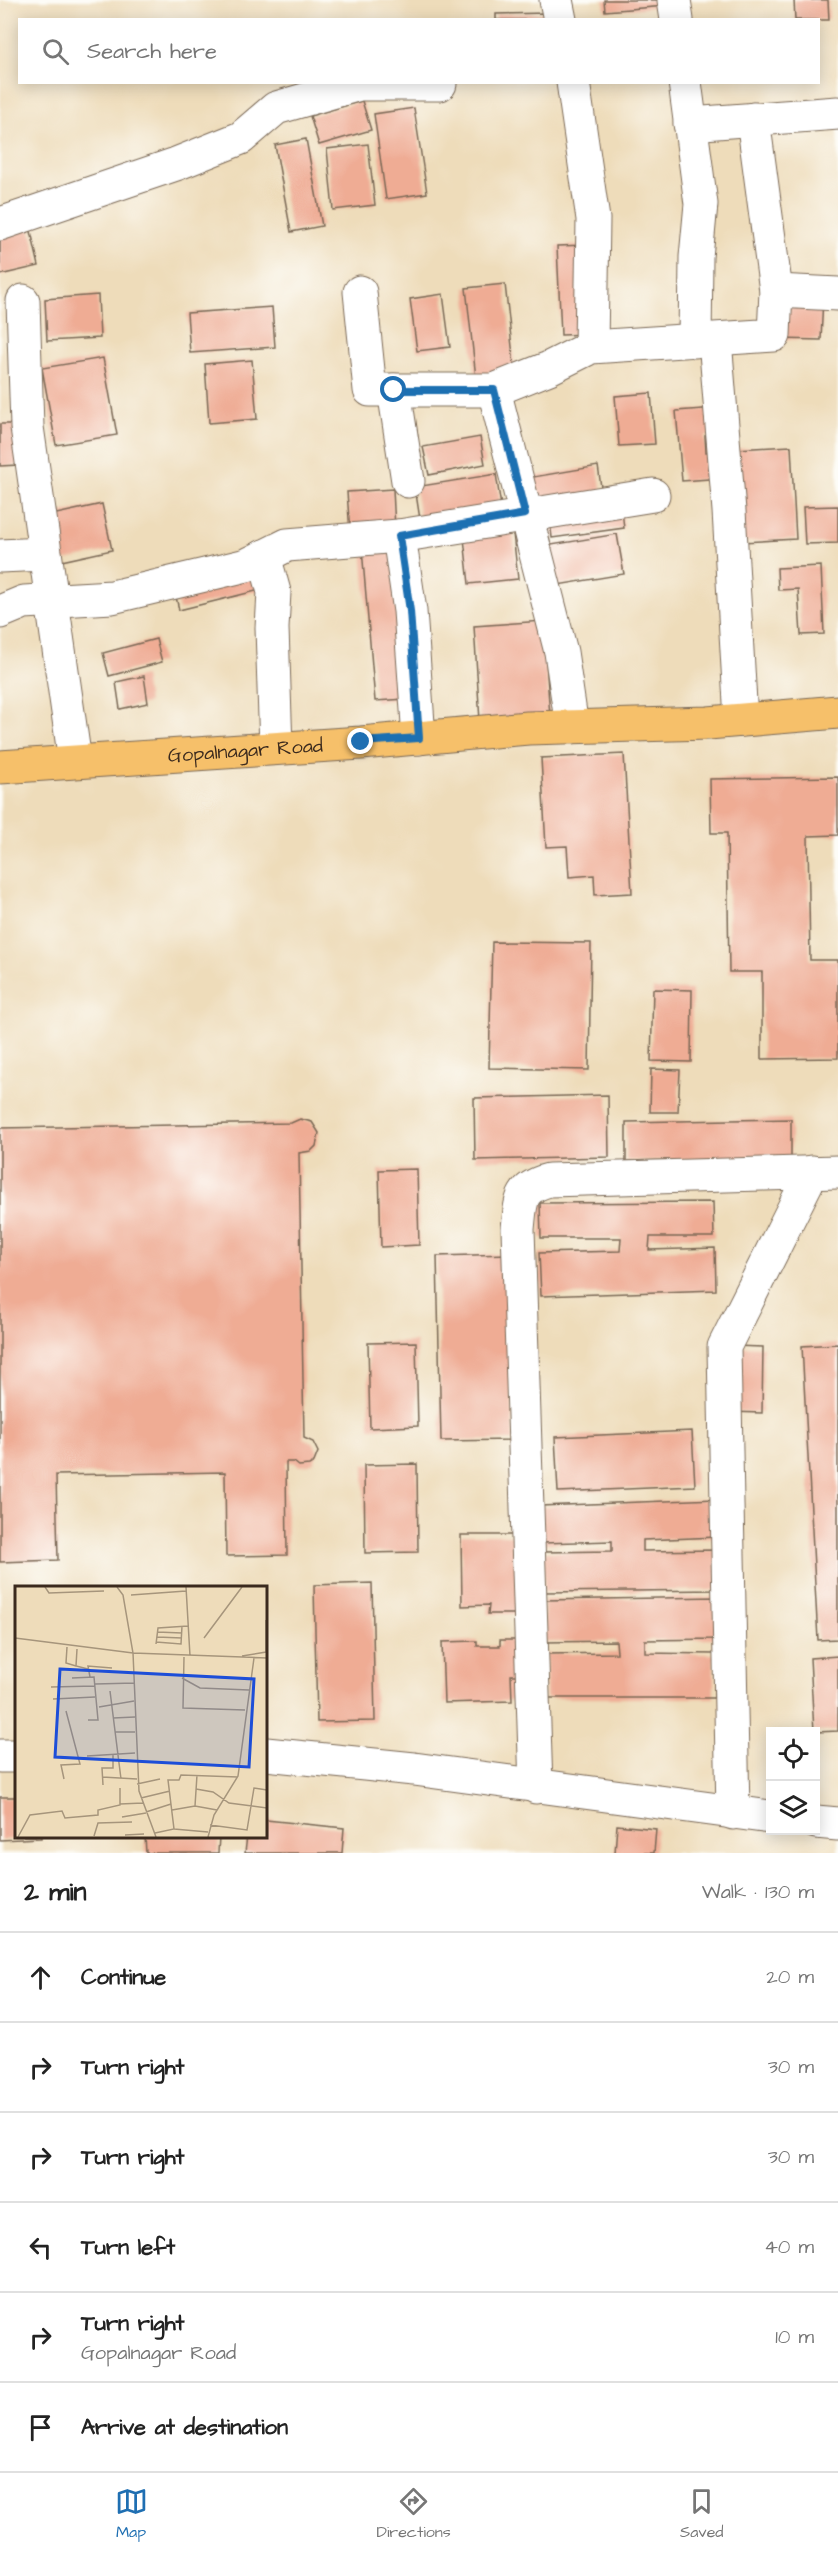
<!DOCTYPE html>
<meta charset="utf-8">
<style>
:root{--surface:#fff;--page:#f2f2f2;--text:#222;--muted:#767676;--line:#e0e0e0;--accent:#1f6fb2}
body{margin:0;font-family:"Architects Daughter",sans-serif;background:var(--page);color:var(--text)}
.controls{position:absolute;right:18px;bottom:18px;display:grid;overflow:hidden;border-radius:0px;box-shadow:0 3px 15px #0003}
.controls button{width:54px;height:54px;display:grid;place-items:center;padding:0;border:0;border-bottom:2px solid var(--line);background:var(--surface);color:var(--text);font:30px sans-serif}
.stop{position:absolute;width:18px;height:18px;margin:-14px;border:4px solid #1f6fb2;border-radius:50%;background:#fff}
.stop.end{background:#1f6fb2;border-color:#fff;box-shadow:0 2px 6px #0008}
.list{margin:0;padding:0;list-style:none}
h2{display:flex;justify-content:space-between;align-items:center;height:78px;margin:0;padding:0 24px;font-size:26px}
h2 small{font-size:20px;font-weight:400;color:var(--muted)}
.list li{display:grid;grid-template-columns:39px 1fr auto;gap:18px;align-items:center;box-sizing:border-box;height:90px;padding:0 24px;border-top:2px solid var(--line)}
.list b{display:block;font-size:22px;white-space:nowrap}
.list p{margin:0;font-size:20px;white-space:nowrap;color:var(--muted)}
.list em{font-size:20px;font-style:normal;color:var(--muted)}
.icon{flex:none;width:33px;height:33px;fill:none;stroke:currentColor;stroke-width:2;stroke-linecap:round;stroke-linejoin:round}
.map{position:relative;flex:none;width:838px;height:1853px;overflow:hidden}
.search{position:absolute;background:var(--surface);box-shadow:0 3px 15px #0003;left:18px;right:18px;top:18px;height:66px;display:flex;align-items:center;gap:15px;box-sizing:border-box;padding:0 21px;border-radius:0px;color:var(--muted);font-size:22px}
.sheet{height:618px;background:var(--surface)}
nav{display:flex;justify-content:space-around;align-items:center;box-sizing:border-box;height:84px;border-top:2px solid var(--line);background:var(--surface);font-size:16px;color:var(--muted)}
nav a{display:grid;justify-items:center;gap:3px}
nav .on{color:var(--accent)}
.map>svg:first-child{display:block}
</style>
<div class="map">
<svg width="838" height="1853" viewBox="0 0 838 1853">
<rect width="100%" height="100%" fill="#fdfcf7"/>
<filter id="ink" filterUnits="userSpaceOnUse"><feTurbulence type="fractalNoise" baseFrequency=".0167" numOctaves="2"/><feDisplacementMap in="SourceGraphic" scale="12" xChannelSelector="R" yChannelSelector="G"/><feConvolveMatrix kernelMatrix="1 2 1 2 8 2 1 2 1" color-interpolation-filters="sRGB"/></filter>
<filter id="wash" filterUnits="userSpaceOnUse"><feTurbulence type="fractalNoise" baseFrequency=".008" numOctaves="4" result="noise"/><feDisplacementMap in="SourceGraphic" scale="24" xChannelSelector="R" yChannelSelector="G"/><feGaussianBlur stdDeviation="1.35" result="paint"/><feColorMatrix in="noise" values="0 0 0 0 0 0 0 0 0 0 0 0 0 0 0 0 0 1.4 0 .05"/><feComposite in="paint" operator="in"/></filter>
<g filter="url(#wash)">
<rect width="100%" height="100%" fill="#eedcba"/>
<g id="blocks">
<!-- building -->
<g fill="#efac94">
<path d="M 604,0 L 666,0 L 666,6 L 605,11 Z"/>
<path d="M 794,0 L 828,0 L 829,20 L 795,20 Z"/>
<path d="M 547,13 L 547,20 L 496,20 L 496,14 Z"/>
<path d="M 362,101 L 371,130 L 319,145 L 310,116 Z"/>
<path d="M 414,108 L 427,193 L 386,199 L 374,114 Z"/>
<path d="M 306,139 L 322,226 L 291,232 L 275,145 Z"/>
<path d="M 368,144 L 375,205 L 333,210 L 327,149 Z"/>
<path d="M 30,227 L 39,266 L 0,275 L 0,234 Z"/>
<path d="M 587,245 L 590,334 L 561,335 L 557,246 Z"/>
<path d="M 505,284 L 515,374 L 476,378 L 466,288 Z"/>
<path d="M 443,294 L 450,347 L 417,351 L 410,299 Z"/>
<path d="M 98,295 L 100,338 L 47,341 L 45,299 Z"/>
<path d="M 782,295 L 823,297 L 821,340 L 780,339 Z"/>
<path d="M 272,307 L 275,347 L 190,353 L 187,313 Z"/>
<path d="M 103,358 L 117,435 L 56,445 L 42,368 Z"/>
<path d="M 252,360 L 257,419 L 209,423 L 205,364 Z"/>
<path d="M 651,393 L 655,444 L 619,446 L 615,396 Z"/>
<path d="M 717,408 L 720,434 L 705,436 L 706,452 L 721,451 L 723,478 L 682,481 L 676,411 Z"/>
<path d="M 0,424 L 17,424 L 19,465 L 0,466 Z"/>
<path d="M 480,437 L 485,464 L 429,475 L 423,447 Z"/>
<path d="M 791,446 L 796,539 L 742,542 L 737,449 Z"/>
<path d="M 598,466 L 602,494 L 532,505 L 527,478 Z"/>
<path d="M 496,474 L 502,513 L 421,526 L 415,487 Z"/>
<path d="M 393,489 L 395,529 L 350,532 L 347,492 Z"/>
<path d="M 621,502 L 624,528 L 552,538 L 549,512 Z"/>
<path d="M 102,504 L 112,550 L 57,562 L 47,516 Z"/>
<path d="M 838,506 L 838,543 L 805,544 L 803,507 Z"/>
<path d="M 512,524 L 518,579 L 469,584 L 463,529 Z"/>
<path d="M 617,534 L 624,574 L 552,586 L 545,546 Z"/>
<path d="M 393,546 L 406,699 L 375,701 L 362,549 Z"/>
<path d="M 821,566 L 824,634 L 801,635 L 798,589 L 778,590 L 777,568 Z"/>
<path d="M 258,568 L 264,589 L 179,610 L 174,588 Z"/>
<path d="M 543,621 L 550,716 L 480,721 L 474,626 Z"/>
<path d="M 156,639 L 162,662 L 109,676 L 103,653 Z"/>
<path d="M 144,676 L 148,703 L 120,709 L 116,682 Z"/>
<path d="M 624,754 L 632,893 L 595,895 L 594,875 L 569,877 L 567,846 L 546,847 L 541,758 Z"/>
<path d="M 838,777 L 838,835 L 808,836 L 810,960 L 838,960 L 838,1058 L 762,1059 L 762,972 L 729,972 L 727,833 L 711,833 L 710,779 Z"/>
<path d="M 492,942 L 591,943 L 589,1070 L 489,1068 Z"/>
<path d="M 653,989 L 692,990 L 691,1062 L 651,1061 Z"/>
<path d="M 651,1069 L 680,1070 L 678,1112 L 650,1112 Z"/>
<path d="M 608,1095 L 609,1157 L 475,1160 L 474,1098 Z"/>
<path d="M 300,1119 L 312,1122 L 319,1133 L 316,1146 L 311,1151 L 299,1153 L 304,1438 L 313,1442 L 318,1452 L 314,1462 L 309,1465 L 299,1466 L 294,1462 L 286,1462 L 287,1555 L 226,1556 L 225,1472 L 56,1475 L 58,1560 L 0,1562 L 0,1128 L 291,1123 Z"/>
<path d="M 791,1119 L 791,1158 L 626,1161 L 626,1122 Z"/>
<path d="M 417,1169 L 419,1245 L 381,1247 L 379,1170 Z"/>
<path d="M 713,1202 L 714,1237 L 650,1237 L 649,1250 L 715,1248 L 716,1290 L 541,1296 L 539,1253 L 620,1251 L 621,1238 L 541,1238 L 540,1203 Z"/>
<path d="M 510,1254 L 513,1440 L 441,1441 L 437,1256 Z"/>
<path d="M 416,1342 L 418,1426 L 370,1428 L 368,1343 Z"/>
<path d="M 838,1344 L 838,1639 L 818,1640 L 802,1346 Z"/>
<path d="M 733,1346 L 763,1347 L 762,1413 L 731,1412 Z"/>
<path d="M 692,1431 L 695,1486 L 558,1492 L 555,1437 Z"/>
<path d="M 417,1464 L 418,1552 L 365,1553 L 364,1465 Z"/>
<path d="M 716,1499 L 718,1537 L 643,1540 L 643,1551 L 718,1550 L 718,1590 L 544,1592 L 543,1552 L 612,1551 L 612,1541 L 542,1543 L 540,1506 Z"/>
<path d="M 461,1535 L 519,1535 L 521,1614 L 488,1614 L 489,1605 L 462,1606 Z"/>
<path d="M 372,1583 L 375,1721 L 317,1722 L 314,1585 Z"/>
<path d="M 718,1597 L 719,1639 L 645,1640 L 645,1653 L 714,1654 L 714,1698 L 546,1698 L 546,1654 L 617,1653 L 616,1641 L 545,1642 L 544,1600 Z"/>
<path d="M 500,1640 L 518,1640 L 518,1675 L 511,1675 L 512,1701 L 444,1703 L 442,1642 L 477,1641 L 477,1646 L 500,1646 Z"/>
<path d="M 838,1656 L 838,1731 L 816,1732 L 814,1732 L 810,1658 Z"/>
<path d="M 0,1797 L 16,1797 L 16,1836 L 41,1836 L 41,1838 L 0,1840 Z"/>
<path d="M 266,1820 L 344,1828 L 342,1853 L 245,1853 L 247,1836 L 266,1836 Z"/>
<path d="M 617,1825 L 656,1829 L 654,1853 L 615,1853 Z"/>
<path d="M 145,1836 L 219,1836 L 218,1853 L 146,1853 Z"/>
</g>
</g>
</g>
<g filter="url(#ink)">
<use href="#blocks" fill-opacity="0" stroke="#7a6855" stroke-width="1.5"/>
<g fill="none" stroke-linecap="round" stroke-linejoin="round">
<defs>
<g id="minor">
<path d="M 556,0 L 560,20"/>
<path d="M 674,0 L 677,20"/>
<path d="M 573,82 L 593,219 L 591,347"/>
<path d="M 685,82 L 701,204 L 696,257 L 695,341"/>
<path d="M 690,124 L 838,113"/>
<path d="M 0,224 L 176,164 L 241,138 L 276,108 L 360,84 L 440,84"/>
<path d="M 776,291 L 838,294"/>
<path d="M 360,292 L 370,390 L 494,390 L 549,368 L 591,347 L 774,335 L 776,291 L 753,119"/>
<path d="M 23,301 L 27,427 L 75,761"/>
<path d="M 715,340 L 729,511 L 741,720"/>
<path d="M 394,390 L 408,481"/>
<path d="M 494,390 L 561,652 L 572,727"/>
<path d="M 399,536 L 410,611 L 419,738"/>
<path d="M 0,556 L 45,554"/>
<path d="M 264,556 L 274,592 L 272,628 L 276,748"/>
<path d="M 0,612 L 24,602 L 112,597 L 247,565 L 287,545 L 399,536 L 653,495"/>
<path d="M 266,1754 L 414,1769 L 770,1817"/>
<path d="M 0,1756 L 16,1756"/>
<path d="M 536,1787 L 518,1229 C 521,1200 519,1188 549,1180 L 838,1172"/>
<path d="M 733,1813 L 724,1347 L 812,1172"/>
<path d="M 816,1822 L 838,1824"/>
</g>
<g id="major">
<path id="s1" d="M 0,767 L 361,743 L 528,728 L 708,723 L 838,712"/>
</g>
</defs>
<!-- minor casing -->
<use href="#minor" stroke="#7a6855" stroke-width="35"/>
<!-- major casing -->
<use href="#major" stroke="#7a6855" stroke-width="35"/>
<!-- minor -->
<use href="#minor" stroke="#fff" stroke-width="33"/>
<!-- major -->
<use href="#major" stroke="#f6c06b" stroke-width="33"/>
</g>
</g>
<g fill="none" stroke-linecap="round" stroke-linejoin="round" filter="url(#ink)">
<!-- route -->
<path stroke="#1f6fb2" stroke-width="8" d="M 361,742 L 419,738 L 410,611 L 399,536 L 525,514 L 494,390 L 394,390"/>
</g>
<g text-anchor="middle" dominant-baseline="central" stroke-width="4.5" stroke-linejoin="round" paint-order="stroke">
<!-- street labels -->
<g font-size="20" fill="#3b2a1e" stroke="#fdfcf7">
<text stroke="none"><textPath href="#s1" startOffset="246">Gopalnagar Road</textPath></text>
</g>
</g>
<!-- overview -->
<g transform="translate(15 1586)">
<rect width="252" height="252" fill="#eedcba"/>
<path fill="none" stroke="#a6957c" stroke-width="1.5" d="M 30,1 L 34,7 L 89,5M 102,1 L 108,9 L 118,67 L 124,205 L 141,251M 171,1 L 175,70M 116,9 L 171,5M 142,46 L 167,47M 142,51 L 167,52M 0,52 L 118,67 L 252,72M 189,52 L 227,1M 141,56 L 166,58 L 167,40M 141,58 L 143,42 L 173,40M 52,61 L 51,77 L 61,80M 62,63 L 61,80 L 73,83M 227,70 L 251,66 L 251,34M 169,71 L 168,122 L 230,124M 75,91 L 73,80 L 97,82M 57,92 L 79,91 L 83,134 L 73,134M 167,92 L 185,102 L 234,104M 80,98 L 120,97M 36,101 L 80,100M 95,105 L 106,193M 38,113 L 80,111M 84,121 L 119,115M 98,132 L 120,131M 100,146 L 120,146M 72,170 L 120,167M 87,191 L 122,193M 49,193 L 46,179 L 65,178 L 51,125M 122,198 L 145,193M 88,199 L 87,182 L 98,182 L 98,169M 181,203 L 198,206 L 214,217 L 252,222M 126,212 L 155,205M 105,218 L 128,217M 180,220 L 182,189M 157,224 L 180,220 L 202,224M 131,226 L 156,218M 107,231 L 131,227M 195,239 L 232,244 L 239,202 L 252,204M 159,243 L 193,246M 140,247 L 159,243 L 153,194 L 164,194 L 166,189 L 223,191M 110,249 L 129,248M 79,250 L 83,237 L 117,236M 3,251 L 15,229 L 47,225 L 50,232 L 83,229 L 83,224 L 105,219 L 105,202M 193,251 L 199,229 L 223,190 L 239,72"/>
<path fill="#1d4ed8" fill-opacity="0.15" stroke="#1d4ed8" stroke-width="3" d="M 45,83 L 239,93 L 234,181 L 40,171 Z"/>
<rect width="252" height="252" fill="none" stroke="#3b2a1e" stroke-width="3"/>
</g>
</svg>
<div class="controls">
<button><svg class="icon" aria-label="locate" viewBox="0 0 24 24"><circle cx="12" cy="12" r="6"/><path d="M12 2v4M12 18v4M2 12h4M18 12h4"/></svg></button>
<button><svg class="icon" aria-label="layers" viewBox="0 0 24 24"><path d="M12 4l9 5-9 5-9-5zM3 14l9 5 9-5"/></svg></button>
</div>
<div class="stop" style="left:394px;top:390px"></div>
<div class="stop end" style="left:361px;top:742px"></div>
<div class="search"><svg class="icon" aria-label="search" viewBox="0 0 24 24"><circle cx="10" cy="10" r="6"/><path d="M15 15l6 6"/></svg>Search here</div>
</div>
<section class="sheet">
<h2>2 min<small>Walk · 130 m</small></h2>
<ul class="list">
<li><svg class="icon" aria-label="ahead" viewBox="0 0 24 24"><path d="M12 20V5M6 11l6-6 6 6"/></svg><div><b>Continue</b></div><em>20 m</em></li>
<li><svg class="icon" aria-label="right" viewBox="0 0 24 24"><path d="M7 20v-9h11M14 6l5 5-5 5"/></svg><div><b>Turn right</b></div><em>30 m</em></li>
<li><svg class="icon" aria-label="right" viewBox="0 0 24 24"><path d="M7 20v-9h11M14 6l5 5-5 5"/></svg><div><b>Turn right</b></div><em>30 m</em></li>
<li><svg class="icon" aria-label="left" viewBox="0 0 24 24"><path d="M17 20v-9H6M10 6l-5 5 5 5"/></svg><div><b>Turn left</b></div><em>40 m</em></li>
<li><svg class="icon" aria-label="right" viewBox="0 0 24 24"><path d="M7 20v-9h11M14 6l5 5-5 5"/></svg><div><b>Turn right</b><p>Gopalnagar Road</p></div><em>10 m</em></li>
<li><svg class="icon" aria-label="arrive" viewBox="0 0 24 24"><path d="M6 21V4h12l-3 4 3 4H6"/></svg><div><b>Arrive at destination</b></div></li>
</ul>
</section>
<nav>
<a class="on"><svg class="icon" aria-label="map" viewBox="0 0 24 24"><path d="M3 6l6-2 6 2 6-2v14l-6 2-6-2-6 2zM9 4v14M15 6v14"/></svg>Map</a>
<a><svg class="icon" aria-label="directions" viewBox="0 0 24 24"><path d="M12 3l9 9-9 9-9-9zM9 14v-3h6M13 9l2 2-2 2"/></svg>Directions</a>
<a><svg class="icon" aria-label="saved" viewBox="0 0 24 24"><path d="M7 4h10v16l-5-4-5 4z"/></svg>Saved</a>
</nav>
